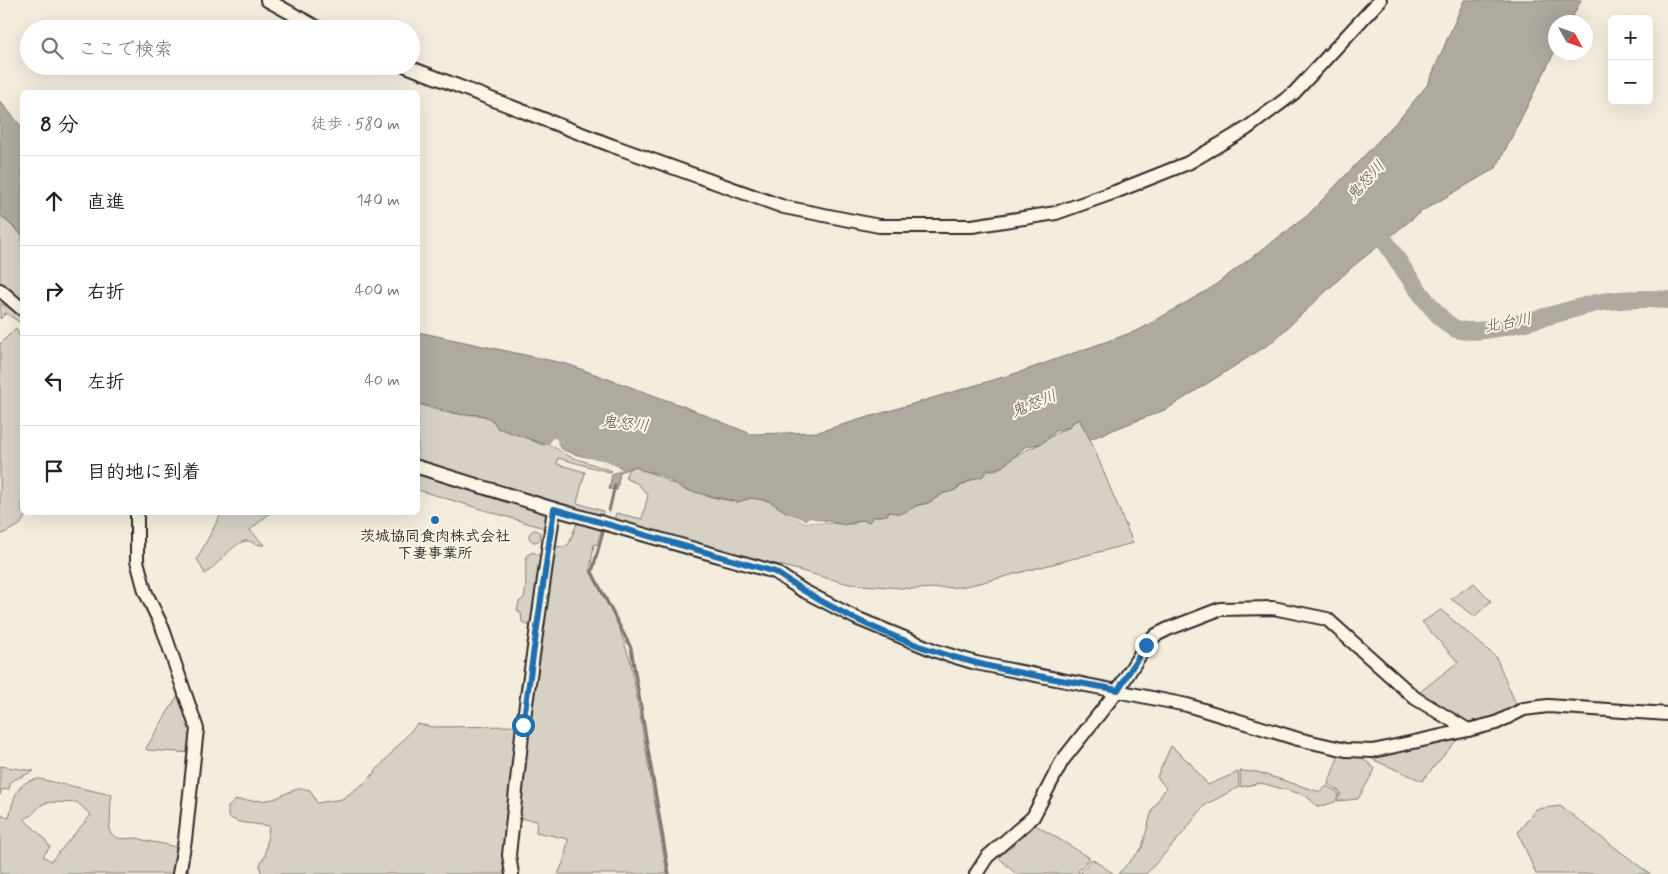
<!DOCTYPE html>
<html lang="ja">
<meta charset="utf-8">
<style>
:root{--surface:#fff;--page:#f6f6f6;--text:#222;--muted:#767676;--line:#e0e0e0}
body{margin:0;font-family:Mynerve,"Klee One",sans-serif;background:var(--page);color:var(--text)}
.controls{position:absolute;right:15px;top:15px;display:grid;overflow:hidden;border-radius:8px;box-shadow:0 5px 20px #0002}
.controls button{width:45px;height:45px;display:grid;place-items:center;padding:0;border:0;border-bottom:1px solid var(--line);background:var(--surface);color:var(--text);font:25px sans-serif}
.compass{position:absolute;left:1548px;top:15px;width:45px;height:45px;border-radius:50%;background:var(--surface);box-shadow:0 5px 20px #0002;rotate:130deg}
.stop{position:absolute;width:15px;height:15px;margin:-11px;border:4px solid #1f6fb2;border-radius:50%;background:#fff}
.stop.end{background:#1f6fb2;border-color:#fff;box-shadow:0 1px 5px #0008}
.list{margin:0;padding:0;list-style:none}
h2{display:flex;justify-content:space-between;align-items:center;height:65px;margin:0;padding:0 20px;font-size:21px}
h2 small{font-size:16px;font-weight:400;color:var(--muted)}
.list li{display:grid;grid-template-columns:32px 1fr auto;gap:15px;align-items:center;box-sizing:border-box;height:90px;padding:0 20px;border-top:1px solid var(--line)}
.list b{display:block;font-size:19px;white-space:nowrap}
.list em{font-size:16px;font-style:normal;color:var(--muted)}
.icon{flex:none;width:28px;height:28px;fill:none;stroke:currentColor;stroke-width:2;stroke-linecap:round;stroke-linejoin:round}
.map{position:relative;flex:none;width:1668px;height:874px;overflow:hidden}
.search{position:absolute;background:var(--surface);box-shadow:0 5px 20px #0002;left:20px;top:20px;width:400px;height:55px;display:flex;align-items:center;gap:12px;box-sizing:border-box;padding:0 18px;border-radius:28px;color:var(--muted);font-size:19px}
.panel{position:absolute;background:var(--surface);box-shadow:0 5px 20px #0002;left:20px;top:90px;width:400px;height:425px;border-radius:8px}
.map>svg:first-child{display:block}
</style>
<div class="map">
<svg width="1668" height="874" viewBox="0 0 1668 874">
<rect width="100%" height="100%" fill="#f4edde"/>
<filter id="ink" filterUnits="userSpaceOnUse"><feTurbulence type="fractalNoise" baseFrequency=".02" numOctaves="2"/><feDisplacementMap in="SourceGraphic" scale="10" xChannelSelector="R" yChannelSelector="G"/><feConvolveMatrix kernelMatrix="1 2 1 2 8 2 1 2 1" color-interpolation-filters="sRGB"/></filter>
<g filter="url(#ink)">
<!-- green -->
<g fill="#d6d1c4" stroke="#807e78" fill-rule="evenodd">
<path d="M 0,215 L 22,235 L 22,303 L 0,283 Z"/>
<path d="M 0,303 L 22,314 L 22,324 L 6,313 L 0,319 Z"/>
<path d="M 16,328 L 22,343 L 22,512 L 34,513 L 27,513 L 20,525 L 0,535 L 0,344 Z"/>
<path d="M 418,404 L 443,412 L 485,416 L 495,423 L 542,445 L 547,443 L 569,456 L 612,471 L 609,472 L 558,458 L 557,464 L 585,472 L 577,503 L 603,511 L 602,518 L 418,463 Z"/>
<path d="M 1079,419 L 1090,439 L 1133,543 L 984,582 L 961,587 L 914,589 L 849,584 L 614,520 L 616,513 L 642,519 L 648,495 L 638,484 L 625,478 L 628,470 L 635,466 L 665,479 L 670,483 L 678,484 L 685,490 L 700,492 L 706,496 L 737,502 L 751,498 L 769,501 L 803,522 L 853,524 L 862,520 L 869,521 L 873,517 L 887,515 L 889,512 L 928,503 L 944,493 L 953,491 L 988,470 L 996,470 L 1020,453 L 1042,443 L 1055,434 L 1070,427 L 1072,423 Z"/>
<path d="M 418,474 L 545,511 L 549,517 L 547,529 L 418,490 Z"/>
<path d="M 225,512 L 270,513 L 250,530 L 264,545 C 257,546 251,540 245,541 C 232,544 218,565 205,574 L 197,559 L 220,516 Z"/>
<path d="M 581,519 L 603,526 L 597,545 L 594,544 L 590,571 L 619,627 L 631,663 L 667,874 L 558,874 L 564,861 L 568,839 L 536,832 L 537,821 L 518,818 L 521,809 L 520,793 L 552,546 L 564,547 L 569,544 L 577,523 Z"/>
<circle cx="535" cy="536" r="6"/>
<path d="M 533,552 L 540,556 L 532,627 L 522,622 L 521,613 L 517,610 L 519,602 L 524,598 C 528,583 524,570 527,555 Z"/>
<path d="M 1474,583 L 1491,601 L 1475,616 L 1451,599 Z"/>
<path d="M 1441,610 L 1496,657 L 1517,707 L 1495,720 L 1467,726 L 1416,695 L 1458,662 L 1422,622 Z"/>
<path d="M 180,692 L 192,731 L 192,753 L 147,750 L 146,748 Z"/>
<path d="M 417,724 L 433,727 L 520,726 L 506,874 L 261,874 L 260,864 L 265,856 L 269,826 L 239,822 L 228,817 L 228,807 L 236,800 C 248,800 265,802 276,798 C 288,793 297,786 310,790 L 317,803 L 342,799 L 367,781 Z"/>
<path d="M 1461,735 L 1422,781 L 1374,760 L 1364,752 Z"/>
<path d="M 1171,746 L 1190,763 L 1208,785 L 1238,772 L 1239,787 L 1205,805 L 1179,838 L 1146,874 L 1118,874 L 1142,848 L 1152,810 L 1166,788 L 1157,777 Z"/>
<path d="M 1340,752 L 1357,753 L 1375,769 L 1358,799 L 1337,801 L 1341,793 L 1328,784 Z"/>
<path d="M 0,766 L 34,771 L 11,781 L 9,789 L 1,790 L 0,795 Z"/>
<path d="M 1240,771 L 1257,772 L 1320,792 L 1327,786 L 1339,794 L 1335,802 L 1318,807 L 1305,795 L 1261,783 L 1241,787 Z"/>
<path d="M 40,779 L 112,795 C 109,808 112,818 109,831 C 118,842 125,838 137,838 C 142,839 148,842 153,842 C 176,846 187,848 189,874 L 0,874 L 0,815 L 9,818 C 14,798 16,780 40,779 ZM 77,802 L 91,815 L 51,861 L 43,856 L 50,847 L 44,838 L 24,819 C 35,815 36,808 43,804 C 52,800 66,804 77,802 Z"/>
<path d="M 1560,806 L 1650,874 L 1536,874 L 1518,832 L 1536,809 Z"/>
<path d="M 1034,824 L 1090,858 L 1078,871 L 1081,874 L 1016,874 L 996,855 Z"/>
<path d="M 1092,859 L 1114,874 L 1083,874 L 1081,872 Z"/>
</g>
<!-- water -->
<g fill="#afaaa0" stroke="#7a7771">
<path d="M 1464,0 L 1581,0 L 1570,22 L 1556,22 L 1555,51 L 1496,168 L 1422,211 L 1351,268 L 1271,343 L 1167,409 L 1090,439 L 1079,419 L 1072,423 L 1070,427 L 1057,430 L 1042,443 L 1025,447 L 1002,467 L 988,470 L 983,476 L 966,482 L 953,491 L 944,493 L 928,503 L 918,505 L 901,514 L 889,512 L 887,515 L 873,517 L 869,522 L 862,520 L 844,525 L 823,520 L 805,520 L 786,512 L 769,501 L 751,498 L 737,502 L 685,490 L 659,474 L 641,470 L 635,466 L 620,472 L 617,490 L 609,489 L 612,475 L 621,467 L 564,451 L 552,438 L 549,444 L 544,444 L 497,428 C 492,413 474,414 462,415 L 418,403 L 418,332 L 567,364 L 683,406 L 751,434 L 818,432 L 1020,372 L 1139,330 L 1211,288 L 1307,216 L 1401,117 L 1428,84 Z"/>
<path d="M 0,101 L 22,127 L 22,234 L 0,215 Z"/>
</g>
<!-- pier -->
<g fill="#f4edde">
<path d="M 552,438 L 557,439 L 558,446 L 564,451 L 578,456 L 607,461 L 622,469 L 615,472 L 613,471 L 617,468 L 606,463 L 578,459 L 563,453 L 556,447 L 554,441 L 551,445 L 549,444 Z"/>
<path d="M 786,512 L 805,520 L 809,518 L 835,523 L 803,522 Z"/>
</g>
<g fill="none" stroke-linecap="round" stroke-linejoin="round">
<!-- stream -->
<g stroke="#7a7771" stroke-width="3">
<path d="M 609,511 L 615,485"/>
<path d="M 603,532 L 592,572 L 631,648 L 669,874"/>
</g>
<!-- river -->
<path stroke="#afaaa0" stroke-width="18" d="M 1372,221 C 1390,248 1427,310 1452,327 C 1474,342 1568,309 1596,303 C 1620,299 1644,298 1668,300"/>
<defs>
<g id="minor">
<path d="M 267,0 L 320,29"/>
<path d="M 406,66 L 613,146 L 784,207 L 879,226 L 972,226 L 1056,213 L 1115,192 L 1188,163 L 1246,129 L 1294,93 L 1380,0"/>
<path d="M 0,290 L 22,309"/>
<path d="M 418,467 L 554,509 L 775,572 L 802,590 L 856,618 L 936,651 L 976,663 L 1187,705 L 1298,739 L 1346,750 L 1373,751 L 1468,730 L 1496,723 L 1524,709 L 1548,706 L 1668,714"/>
<path d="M 137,512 L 137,561 L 145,591 L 163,629 L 197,729 L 185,840 L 179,874"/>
<path d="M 512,874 L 509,855 L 523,725 L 554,509"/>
<path d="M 976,874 L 987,857 L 1033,817 L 1062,761 L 1118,690 L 1146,645 L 1156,635 L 1168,629 L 1220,609 L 1273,608 L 1327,619 L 1415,698 L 1468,730"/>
</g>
</defs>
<!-- minor casing -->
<use href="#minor" stroke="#2b2b2b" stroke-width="16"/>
<!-- minor -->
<use href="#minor" stroke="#fcf5e5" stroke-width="12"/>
</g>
</g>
<g fill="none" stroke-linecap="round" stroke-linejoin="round" filter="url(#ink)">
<!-- route -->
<path stroke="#1f6fb2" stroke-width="6" d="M 523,725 L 554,509 L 775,572 C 834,613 906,646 976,663 C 1022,675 1071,681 1118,690 L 1146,645"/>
</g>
<!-- markers -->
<circle fill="#1f6fb2" stroke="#fcf5e5" stroke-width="2" cx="435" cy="520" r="5"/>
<g text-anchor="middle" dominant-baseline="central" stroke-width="4" stroke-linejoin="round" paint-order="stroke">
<!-- poi labels -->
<g font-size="15" font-weight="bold" fill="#2b2b2b" stroke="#fcf5e5">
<text x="435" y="537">茨城協同食肉株式会社<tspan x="435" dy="17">下妻事業所</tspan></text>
</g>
<!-- water labels -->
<g font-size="16" font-style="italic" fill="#595754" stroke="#fcf5e5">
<text transform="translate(1366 181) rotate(-48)">鬼怒川</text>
<text transform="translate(1508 323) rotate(-11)">北台川</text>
<text transform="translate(1034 404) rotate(-22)">鬼怒川</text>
<text transform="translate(625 424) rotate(6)">鬼怒川</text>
</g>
</g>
</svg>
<div class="controls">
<button>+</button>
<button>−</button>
</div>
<svg class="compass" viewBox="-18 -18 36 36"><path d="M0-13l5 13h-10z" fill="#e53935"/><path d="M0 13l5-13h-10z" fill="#767676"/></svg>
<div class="stop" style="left:523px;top:725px"></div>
<div class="stop end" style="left:1146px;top:645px"></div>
<div class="search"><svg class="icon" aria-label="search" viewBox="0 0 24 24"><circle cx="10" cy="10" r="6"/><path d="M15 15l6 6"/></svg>ここで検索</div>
<section class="panel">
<h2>8 分<small>徒歩 · 580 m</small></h2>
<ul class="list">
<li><svg class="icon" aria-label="ahead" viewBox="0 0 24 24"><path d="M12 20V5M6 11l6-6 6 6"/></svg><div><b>直進</b></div><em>140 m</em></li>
<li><svg class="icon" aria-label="right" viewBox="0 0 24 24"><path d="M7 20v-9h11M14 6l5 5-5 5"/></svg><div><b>右折</b></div><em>400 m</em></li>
<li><svg class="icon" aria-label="left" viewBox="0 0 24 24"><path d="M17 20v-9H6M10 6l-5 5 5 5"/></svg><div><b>左折</b></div><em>40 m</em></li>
<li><svg class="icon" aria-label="arrive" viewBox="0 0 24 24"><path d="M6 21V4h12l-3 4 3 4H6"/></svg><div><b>目的地に到着</b></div></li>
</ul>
</section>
</div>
